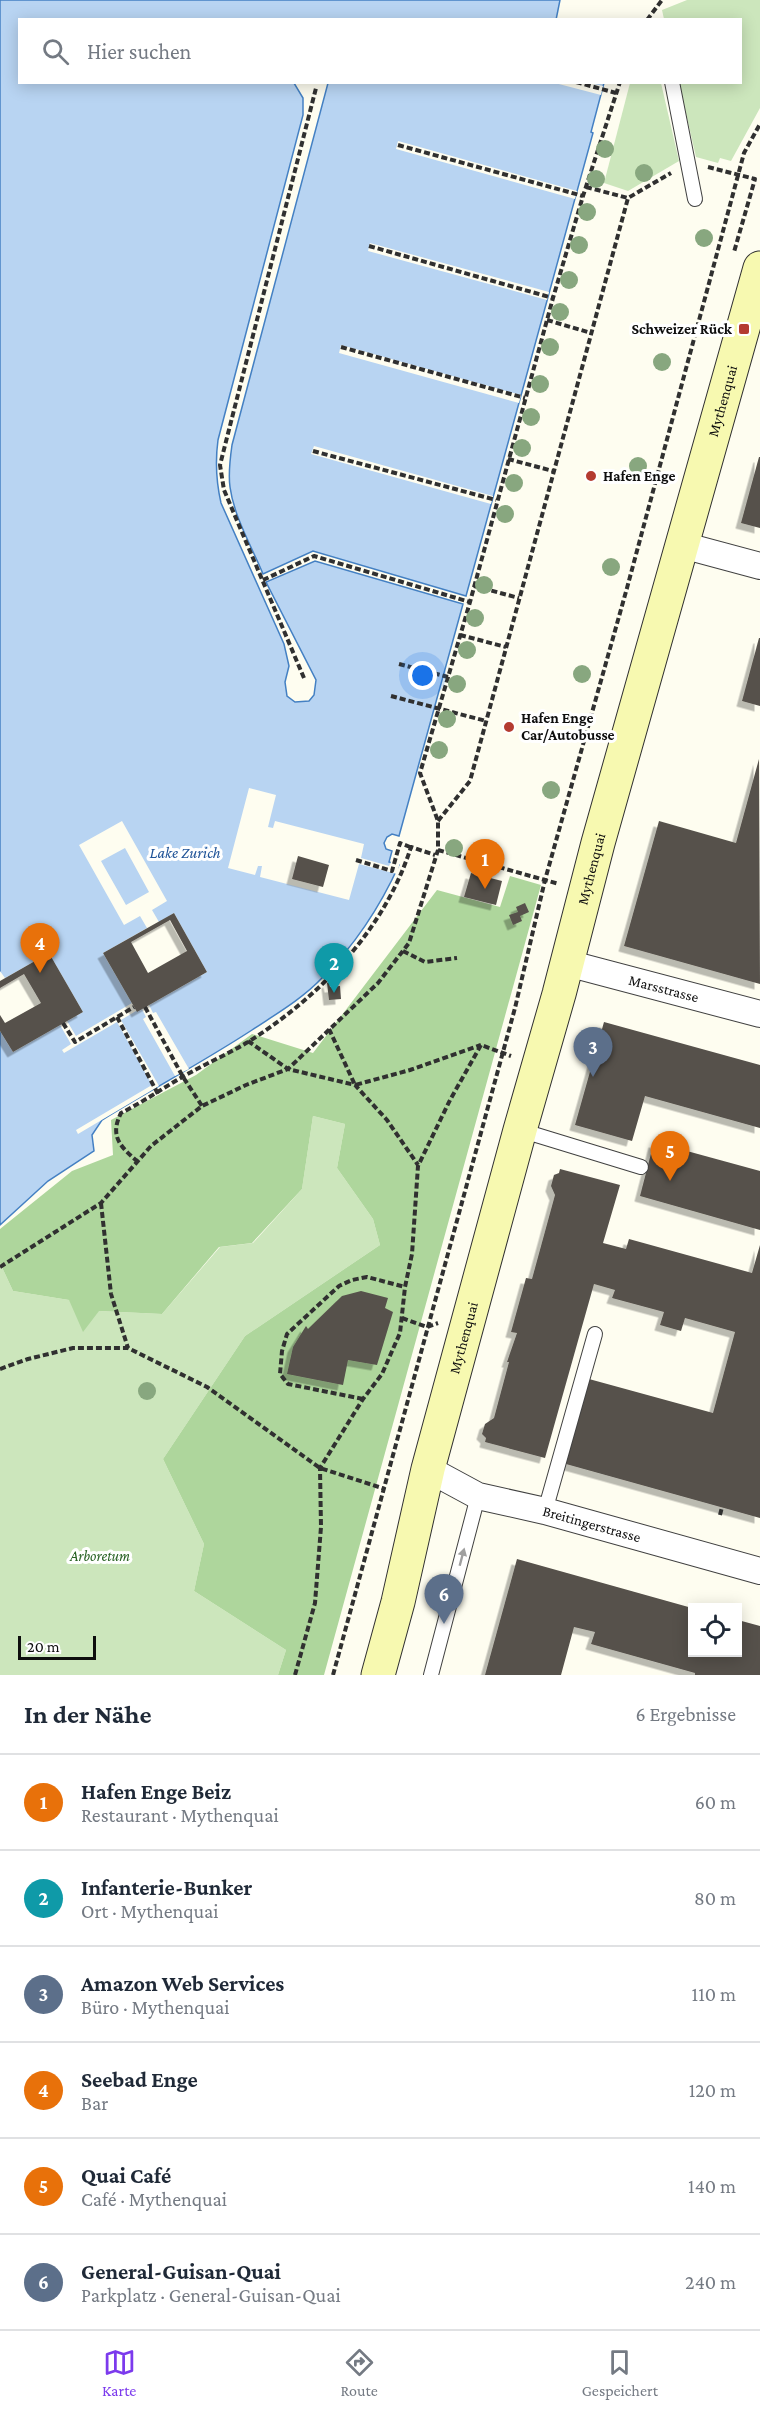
<!DOCTYPE html>
<html lang="de">
<meta charset="utf-8">
<style>
:root{--surface:#fff;--page:#f6f6f7;--text:#1f2937;--muted:#747a83;--line:#e0e1e3;--accent:#7c3aed}
body{margin:0;font-family:"Crimson Pro",serif;background:var(--page);color:var(--text)}
.controls{position:absolute;right:18px;bottom:18px;display:grid;overflow:hidden;border-radius:0px;box-shadow:0 3px 15px #0003}
.controls button{width:54px;height:54px;display:grid;place-items:center;padding:0;border:0;border-bottom:2px solid var(--line);background:var(--surface);color:var(--text);font:30px sans-serif}
.scale{position:absolute;left:18px;bottom:15px;width:78px;box-sizing:border-box;padding-left:6px;border:3px solid #0e0e0e;border-top:0;font-size:16px;line-height:21px;white-space:nowrap;color:#0e0e0e;-webkit-text-stroke:4px #fff;paint-order:stroke}
.you{position:absolute;left:423px;top:676px;width:21px;height:21px;margin:-15px;border:4px solid #fff;border-radius:50%;background:#1a73e8;box-shadow:0 0 0 9px #1a73e833}
.badge{display:grid;place-items:center;width:39px;height:39px;border-radius:50%;background:var(--accent);color:#fff;font-size:20px;font-weight:700}
.pin{position:absolute;translate:-50% -50px;filter:drop-shadow(0 2px 3px #0008)}
.pin::after{content:'';position:absolute;top:32px;width:21px;height:18px;background:inherit;clip-path:polygon(0 0,100% 0,50% 100%)}
.list{margin:0;padding:0;list-style:none}
h2{display:flex;justify-content:space-between;align-items:center;height:78px;margin:0;padding:0 24px;font-size:26px}
h2 small{font-size:20px;font-weight:400;color:var(--muted)}
.list li{display:grid;grid-template-columns:39px 1fr auto;gap:18px;align-items:center;box-sizing:border-box;height:96px;padding:0 24px;border-top:2px solid var(--line)}
.list b{display:block;font-size:22px;white-space:nowrap}
.list p{margin:0;font-size:20px;white-space:nowrap;color:var(--muted)}
.list em{font-size:20px;font-style:normal;color:var(--muted)}
.icon{flex:none;width:33px;height:33px;fill:none;stroke:currentColor;stroke-width:2;stroke-linecap:round;stroke-linejoin:round}
.map{position:relative;flex:none;width:760px;height:1675px;overflow:hidden}
.search{position:absolute;background:var(--surface);box-shadow:0 3px 15px #0003;left:18px;right:18px;top:18px;height:66px;display:flex;align-items:center;gap:15px;box-sizing:border-box;padding:0 21px;border-radius:0px;color:var(--muted);font-size:22px}
.sheet{height:654px;background:var(--surface)}
nav{display:flex;justify-content:space-around;align-items:center;box-sizing:border-box;height:84px;border-top:2px solid var(--line);background:var(--surface);font-size:16px;color:var(--muted)}
nav a{display:grid;justify-items:center;gap:3px}
nav .on{color:var(--accent)}
.map>svg:first-child{display:block}
</style>
<div class="map">
<svg width="760" height="1675" viewBox="0 0 760 1675">
<defs>
<filter id="shadow"><feDropShadow dx="-5.5" dy="5.5" stdDeviation="0" flood-color="#0004"/></filter>
</defs>
<rect width="100%" height="100%" fill="#fefdf0"/>
<!-- green -->
<g fill="#cce6bc">
<path d="M 687,0 L 760,0 L 760,108 L 731,161 L 720,158 L 718,163 L 696,157 L 679,83 L 740,82 L 740,20 L 664,19 L 662,10 Z"/>
<path d="M 630,83 L 661,83 L 679,161 L 628,191 L 604,183 Z"/>
<path d="M 313,1116 L 345,1124 L 337,1168 L 373,1219 L 380,1245 L 245,1336 L 163,1459 L 204,1544 L 194,1591 L 286,1650 L 278,1675 L 0,1675 L 0,1263 L 13,1291 L 69,1300 L 99,1311 L 162,1314 L 220,1247 L 253,1243 L 302,1189 Z"/>
</g>
<!-- forest -->
<path fill="#aed69c" d="M 510,876 L 541,885 L 324,1675 L 278,1675 L 286,1650 L 194,1591 L 204,1544 L 163,1459 L 245,1336 L 380,1245 L 373,1219 L 337,1168 L 345,1124 L 313,1116 L 302,1189 L 252,1243 L 219,1247 L 162,1314 L 99,1311 L 83,1332 L 69,1300 L 13,1291 L 0,1263 L 0,1229 L 72,1171 L 113,1155 L 111,1120 L 196,1075 L 252,1034 L 313,1053 L 437,890 L 500,907 Z"/>
<!-- water -->
<g fill="#b8d4f2" stroke="#4480c3" stroke-width="1.5">
<path d="M 0,0 L 560,0 L 556,20 L 20,20 L 20,82 L 294,83 L 303,98 L 303,115 L 218,440 C 215,462 216,481 221,503 L 284,644 L 289,666 L 285,682 L 287,696 L 295,702 L 309,701 L 314,695 L 316,680 L 266,582 L 315,561 L 463,604 L 399,836 L 392,834 L 387,837 L 384,843 L 386,849 L 392,851 L 389,862 L 399,865 C 380,907 355,945 322,978 C 302,999 276,1014 252,1030 C 203,1062 152,1089 102,1120 L 92,1135 L 94,1151 L 48,1181 L 0,1225 Z"/>
<path d="M 328,83 L 604,83 L 591,132 L 593,133 L 466,596 L 313,551 L 263,574 C 252,547 234,517 230,487 C 228,473 230,459 232,445 Z"/>
</g>
<!-- pier -->
<g fill="#fefdf0" fill-rule="evenodd">
<path d="M 555,83 L 589,83 L 603,86 L 601,95 Z"/>
<path d="M 398,141 L 577,191 L 575,199 L 396,149 Z"/>
<path d="M 370,243 L 549,292 L 547,300 L 368,251 Z"/>
<path d="M 341,345 L 521,395 L 519,403 L 339,353 Z"/>
<path d="M 314,446 L 493,496 L 491,504 L 311,454 Z"/>
<path d="M 249,788 L 276,795 L 268,827 L 273,828 L 275,821 L 364,844 L 361,858 L 389,866 L 393,858 L 392,860 L 400,862 L 397,874 L 359,864 L 349,900 L 260,877 L 262,866 L 258,866 L 255,875 L 228,868 Z"/>
<path d="M 122,821 L 167,901 L 152,910 L 159,922 L 174,913 L 207,972 L 149,1005 L 153,1013 L 156,1012 L 189,1069 L 175,1076 L 143,1019 L 146,1017 L 142,1009 L 136,1011 L 121,1020 L 159,1086 L 78,1134 L 76,1130 L 152,1085 L 117,1022 L 64,1053 L 62,1050 L 71,1044 L 60,1025 L 13,1052 L 0,1031 L 0,971 L 5,978 L 49,953 L 83,1012 L 67,1021 L 76,1036 L 132,1003 L 103,953 L 147,928 L 140,916 L 124,925 L 79,845 ZM 125,848 L 149,892 L 126,905 L 101,861 Z"/>
</g>
<!-- building -->
<g fill="#56514b" fill-rule="evenodd" filter="url(#shadow)">
<path d="M 759,457 L 760,457 L 760,528 L 741,523 Z"/>
<path d="M 759,638 L 760,638 L 760,706 L 742,701 Z"/>
<path d="M 759,759 L 760,984 L 624,946 L 659,821 L 736,843 Z"/>
<path d="M 298,856 L 329,865 L 323,887 L 292,879 Z"/>
<path d="M 471,873 L 502,881 L 496,905 L 464,897 Z"/>
<path d="M 525,903 L 529,912 L 520,916 L 522,921 L 513,925 L 509,915 L 518,912 L 516,907 Z"/>
<path d="M 174,913 L 207,972 L 137,1012 L 103,953 ZM 170,920 L 187,951 L 148,973 L 131,942 Z"/>
<path d="M 49,953 L 83,1012 L 13,1052 L 0,1031 L 0,1015 L 5,1023 L 41,1003 L 24,974 L 0,988 L 0,981 Z"/>
<path d="M 329,982 L 330,987 L 340,986 L 341,999 L 329,1000 L 327,983 Z"/>
<path d="M 604,1022 L 760,1065 L 760,1128 L 645,1096 L 632,1141 L 575,1125 Z"/>
<path d="M 654,1142 L 760,1171 L 760,1230 L 640,1196 Z"/>
<path d="M 560,1169 L 620,1185 L 603,1243 L 626,1249 L 629,1239 L 752,1273 L 760,1245 L 760,1518 L 566,1464 L 589,1379 L 713,1413 L 735,1332 L 685,1318 L 681,1331 L 660,1325 L 664,1312 L 612,1298 L 615,1290 L 594,1284 L 545,1458 L 485,1442 L 486,1438 L 482,1434 L 485,1424 L 494,1418 L 509,1362 L 507,1362 L 517,1333 L 511,1332 L 526,1278 L 532,1279 L 555,1195 L 551,1186 L 554,1175 L 559,1173 Z"/>
<path d="M 361,1291 L 388,1298 L 385,1308 L 393,1312 L 377,1365 L 348,1360 L 343,1385 L 287,1374 L 293,1347 L 306,1326 L 308,1329 L 342,1296 Z"/>
<path d="M 517,1559 L 692,1608 L 693,1653 L 738,1653 L 738,1620 L 760,1626 L 760,1675 L 695,1675 L 695,1673 L 591,1644 L 595,1632 L 574,1627 L 561,1675 L 485,1675 Z"/>
</g>
<g fill="none" stroke-linecap="round" stroke-linejoin="round">
<defs>
<g id="lane">
<path d="M 672,82 L 695,199"/>
<path d="M 520,1130 L 641,1167"/>
<path d="M 545,1511 L 595,1334"/>
<path d="M 431,1675 L 478,1496"/>
</g>
<g id="street">
<path d="M 682,545 L 760,566"/>
<path id="s1" d="M 567,963 L 760,1014"/>
<path id="s2" d="M 428,1469 L 478,1496 L 545,1511 L 760,1571"/>
</g>
<g id="secondary">
<path id="s3" d="M 378,1675 L 398,1602 L 428,1469 L 520,1130 L 559,994 L 598,843 L 760,268"/>
</g>
</defs>
<!-- lane casing -->
<use href="#lane" stroke="#414141" stroke-width="16"/>
<!-- street casing -->
<use href="#street" stroke="#414141" stroke-width="28"/>
<!-- secondary casing -->
<use href="#secondary" stroke="#303030" stroke-width="35"/>
<!-- path -->
<g stroke="#303030" stroke-width="4" stroke-dasharray="6 3" stroke-linecap="butt">
<path d="M 647,20 L 662,0"/>
<path d="M 576,82 L 616,93"/>
<path d="M 398,145 L 583,196"/>
<path d="M 708,167 L 755,179 L 734,252"/>
<path d="M 586,187 L 628,198"/>
<path d="M 369,246 L 553,298"/>
<path d="M 547,320 L 591,333"/>
<path d="M 341,347 L 525,398"/>
<path d="M 313,451 L 496,500"/>
<path d="M 508,459 L 553,471"/>
<path d="M 263,580 L 314,556 L 470,602"/>
<path d="M 474,586 L 519,598"/>
<path d="M 460,635 L 506,647"/>
<path d="M 399,664 L 448,677"/>
<path d="M 304,678 L 224,490 L 220,465 L 316,88"/>
<path d="M 391,696 L 486,721"/>
<path d="M 438,821 L 470,781 L 628,198 L 671,173"/>
<path d="M 438,850 L 559,884"/>
<path d="M 356,860 L 392,871 L 400,843 L 410,847"/>
<path d="M 403,951 L 425,962 L 457,958"/>
<path d="M 145,1007 L 183,1077 L 202,1106"/>
<path d="M 117,1017 L 158,1094"/>
<path d="M 63,1023 L 75,1042 L 134,1007"/>
<path d="M 329,1029 L 355,1085 L 410,1070 L 481,1045"/>
<path d="M 248,1041 L 288,1069 L 355,1085 L 387,1120 L 418,1165"/>
<path d="M 138,1162 C 121,1147 109,1137 121,1113 C 143,1102 163,1088 184,1076 C 205,1064 228,1054 248,1042 C 321,996 385,929 411,847 L 435,855"/>
<path d="M 101,1203 L 111,1294 L 128,1348"/>
<path d="M 0,1267 L 101,1203 L 151,1146 L 202,1106 L 246,1085 L 288,1069 L 378,983 L 409,943 L 438,850 L 438,821 L 420,773 L 470,602 L 553,298 L 583,196 L 620,82"/>
<path d="M 402,1318 L 427,1327 L 438,1323"/>
<path d="M 0,1369 L 28,1359 L 73,1348 L 128,1348 L 207,1387 L 320,1468 L 385,1489"/>
<path d="M 363,1399 L 288,1384 L 280,1374 L 282,1351 L 287,1334 L 339,1286 L 352,1280 L 367,1277 L 405,1287"/>
<path d="M 720,1515 L 722,1507"/>
<path d="M 295,1675 L 315,1603 L 321,1527 L 320,1468 L 363,1399 L 382,1374 L 400,1333 L 405,1287 L 412,1254 L 418,1166 L 450,1100 L 481,1045 L 511,1056"/>
<path d="M 333,1675 L 515,1008 L 545,880 L 627,588 L 744,153 L 760,124"/>
</g>
<!-- lane -->
<use href="#lane" stroke="#fff" stroke-width="14"/>
<!-- street -->
<use href="#street" stroke="#fff" stroke-width="26"/>
<!-- secondary -->
<use href="#secondary" stroke="#f7f9b0" stroke-width="33"/>
</g>
<!-- trees -->
<g fill="#88a77f">
<circle cx="605" cy="149" r="9"/>
<circle cx="644" cy="173" r="9"/>
<circle cx="596" cy="179" r="9"/>
<circle cx="587" cy="212" r="9"/>
<circle cx="704" cy="238" r="9"/>
<circle cx="579" cy="245" r="9"/>
<circle cx="569" cy="280" r="9"/>
<circle cx="560" cy="312" r="9"/>
<circle cx="550" cy="347" r="9"/>
<circle cx="662" cy="362" r="9"/>
<circle cx="540" cy="384" r="9"/>
<circle cx="531" cy="417" r="9"/>
<circle cx="522" cy="448" r="9"/>
<circle cx="638" cy="466" r="9"/>
<circle cx="514" cy="483" r="9"/>
<circle cx="505" cy="514" r="9"/>
<circle cx="611" cy="567" r="9"/>
<circle cx="484" cy="585" r="9"/>
<circle cx="475" cy="618" r="9"/>
<circle cx="467" cy="650" r="9"/>
<circle cx="582" cy="674" r="9"/>
<circle cx="457" cy="684" r="9"/>
<circle cx="447" cy="719" r="9"/>
<circle cx="439" cy="750" r="9"/>
<circle cx="551" cy="790" r="9"/>
<circle cx="454" cy="848" r="9"/>
<circle cx="147" cy="1391" r="9"/>
</g>
<!-- one-way arrows -->
<defs><path id="oneway-solid" d="M-6-.8H1V-3.2L6.5 0L1 3.2V.8H-6Z" transform="scale(1.5)"/></defs>
<use fill="#9f9f9f" href="#oneway-solid" transform="translate(462 1557) rotate(-75)"/>
<!-- markers -->
<g fill="#b43b30" stroke="#fff" stroke-width="2">
<rect x="738" y="323" width="12" height="12" rx="3"/>
<circle cx="591" cy="476" r="6"/>
<circle cx="509" cy="727" r="6"/>
</g>
<g text-anchor="middle" dominant-baseline="central" stroke-width="6" stroke-linejoin="round" paint-order="stroke">
<!-- poi labels -->
<g font-size="15" font-weight="bold" fill="#0e0e0e" stroke="#fff" text-anchor="start">
<text x="732" y="329" text-anchor="end">Schweizer Rück</text>
<text x="603" y="476">Hafen Enge</text>
<text x="521" y="718">Hafen Enge<tspan x="521" dy="17">Car/Autobusse</tspan></text>
</g>
<!-- street labels -->
<g font-size="15" fill="#0e0e0e" stroke="#fff">
<text stroke="none"><textPath href="#s3" startOffset="1320">Mythenquai</textPath></text>
<text stroke="none"><textPath href="#s3" startOffset="834">Mythenquai</textPath></text>
<text stroke="none"><textPath href="#s1" startOffset="100">Marsstrasse</textPath></text>
<text stroke="none"><textPath href="#s3" startOffset="348">Mythenquai</textPath></text>
<text stroke="none"><textPath href="#s2" startOffset="174">Breitingerstrasse</textPath></text>
</g>
<!-- park labels -->
<g font-size="15" font-style="italic" fill="#276123" stroke="#fff">
<text x="100" y="1556">Arboretum</text>
</g>
<!-- water labels -->
<g font-size="16" font-style="italic" fill="#205397" stroke="#fff">
<text x="185" y="852">Lake Zurich</text>
</g>
</g>
</svg>
<div class="controls">
<button><svg class="icon" aria-label="locate" viewBox="0 0 24 24"><circle cx="12" cy="12" r="6"/><path d="M12 2v4M12 18v4M2 12h4M18 12h4"/></svg></button>
</div>
<div class="scale">20 m</div>
<div class="you"></div>
<div class="pin badge" style="left:485px;top:889px;background:#e8710a">1</div>
<div class="pin badge" style="left:334px;top:993px;background:#0f9aa8">2</div>
<div class="pin badge" style="left:593px;top:1077px;background:#5c6f8a">3</div>
<div class="pin badge" style="left:40px;top:973px;background:#e8710a">4</div>
<div class="pin badge" style="left:670px;top:1181px;background:#e8710a">5</div>
<div class="pin badge" style="left:444px;top:1624px;background:#5c6f8a">6</div>
<div class="search"><svg class="icon" aria-label="search" viewBox="0 0 24 24"><circle cx="10" cy="10" r="6"/><path d="M15 15l6 6"/></svg>Hier suchen</div>
</div>
<section class="sheet">
<h2>In der Nähe<small>6 Ergebnisse</small></h2>
<ul class="list">
<li><span class="badge" style="background:#e8710a">1</span><div><b>Hafen Enge Beiz</b><p>Restaurant · Mythenquai</p></div><em>60 m</em></li>
<li><span class="badge" style="background:#0f9aa8">2</span><div><b>Infanterie-Bunker</b><p>Ort · Mythenquai</p></div><em>80 m</em></li>
<li><span class="badge" style="background:#5c6f8a">3</span><div><b>Amazon Web Services</b><p>Büro · Mythenquai</p></div><em>110 m</em></li>
<li><span class="badge" style="background:#e8710a">4</span><div><b>Seebad Enge</b><p>Bar</p></div><em>120 m</em></li>
<li><span class="badge" style="background:#e8710a">5</span><div><b>Quai Café</b><p>Café · Mythenquai</p></div><em>140 m</em></li>
<li><span class="badge" style="background:#5c6f8a">6</span><div><b>General-Guisan-Quai</b><p>Parkplatz · General-Guisan-Quai</p></div><em>240 m</em></li>
</ul>
</section>
<nav>
<a class="on"><svg class="icon" aria-label="map" viewBox="0 0 24 24"><path d="M3 6l6-2 6 2 6-2v14l-6 2-6-2-6 2zM9 4v14M15 6v14"/></svg>Karte</a>
<a><svg class="icon" aria-label="directions" viewBox="0 0 24 24"><path d="M12 3l9 9-9 9-9-9zM9 14v-3h6M13 9l2 2-2 2"/></svg>Route</a>
<a><svg class="icon" aria-label="saved" viewBox="0 0 24 24"><path d="M7 4h10v16l-5-4-5 4z"/></svg>Gespeichert</a>
</nav>
